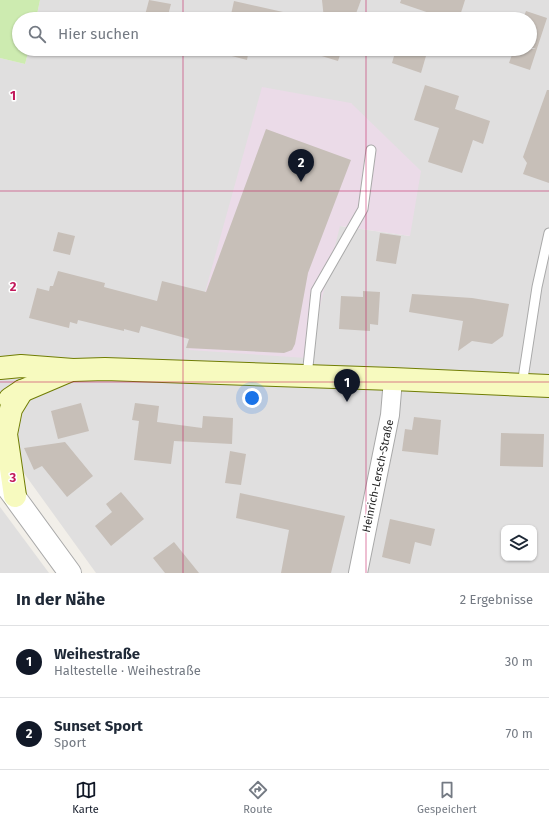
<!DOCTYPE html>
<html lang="de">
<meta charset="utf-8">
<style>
:root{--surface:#fff;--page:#f2f2f3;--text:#1f2937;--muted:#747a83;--line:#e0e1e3;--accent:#111827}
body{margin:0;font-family:"Fira Sans",sans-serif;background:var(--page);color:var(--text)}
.controls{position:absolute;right:12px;bottom:12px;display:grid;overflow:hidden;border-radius:8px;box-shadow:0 1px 3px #0004}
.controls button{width:36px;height:36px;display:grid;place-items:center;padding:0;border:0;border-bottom:1px solid var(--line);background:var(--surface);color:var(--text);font:20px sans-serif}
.you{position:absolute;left:252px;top:398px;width:14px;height:14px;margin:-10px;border:3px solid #fff;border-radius:50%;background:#1a73e8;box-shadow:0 0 0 6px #1a73e833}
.badge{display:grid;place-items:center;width:26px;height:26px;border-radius:50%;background:var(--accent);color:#fff;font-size:13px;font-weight:700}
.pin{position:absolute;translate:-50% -33px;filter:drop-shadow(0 1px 2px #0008)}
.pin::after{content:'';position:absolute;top:21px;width:14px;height:12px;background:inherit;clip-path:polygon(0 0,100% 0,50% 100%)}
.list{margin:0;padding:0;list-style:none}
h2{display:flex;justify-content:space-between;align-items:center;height:52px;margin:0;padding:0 16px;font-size:17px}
h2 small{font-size:13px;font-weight:400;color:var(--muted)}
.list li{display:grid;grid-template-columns:26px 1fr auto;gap:12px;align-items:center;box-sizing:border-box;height:72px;padding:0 16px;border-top:1px solid var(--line)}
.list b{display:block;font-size:15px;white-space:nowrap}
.list p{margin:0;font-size:13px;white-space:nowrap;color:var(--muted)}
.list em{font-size:13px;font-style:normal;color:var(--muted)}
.icon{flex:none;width:22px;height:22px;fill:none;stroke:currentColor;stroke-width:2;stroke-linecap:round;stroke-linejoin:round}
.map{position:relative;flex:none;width:549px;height:573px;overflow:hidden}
.search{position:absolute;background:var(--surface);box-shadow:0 1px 3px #0004;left:12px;right:12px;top:12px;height:44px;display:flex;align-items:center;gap:10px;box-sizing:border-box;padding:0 14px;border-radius:22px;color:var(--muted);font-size:15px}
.sheet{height:196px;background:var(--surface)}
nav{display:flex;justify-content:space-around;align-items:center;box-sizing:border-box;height:56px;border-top:1px solid var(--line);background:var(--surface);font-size:11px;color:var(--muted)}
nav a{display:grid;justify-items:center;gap:2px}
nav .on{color:var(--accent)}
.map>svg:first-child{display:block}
</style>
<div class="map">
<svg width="549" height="573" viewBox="0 0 549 573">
<rect width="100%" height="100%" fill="#f2efe9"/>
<!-- residential -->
<g fill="#e0dfdf" fill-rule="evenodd">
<path d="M 40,0 L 549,0 L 549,573 L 96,573 L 0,440 L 0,58 L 25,64 L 29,49 L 530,49 L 530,19 L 36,19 ZM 351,103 L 410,236 L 340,226 ZM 504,528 L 534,528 L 534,558 L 504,558 Z"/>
<path d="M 0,507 L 49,573 L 0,573 Z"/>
</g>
<!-- industrial -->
<path fill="#ebdbe8" d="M 262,87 L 351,103 L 421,171 L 410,236 L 340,226 L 307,358 L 189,350 Z"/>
<!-- grass -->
<path fill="#cdebb0" d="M 0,0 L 40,0 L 36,19 L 19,19 L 19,49 L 29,49 L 25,64 L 0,58 Z"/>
<!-- building -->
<g fill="#c7bfb8">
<path d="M 149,0 L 171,4 L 167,19 L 144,19 Z"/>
<path d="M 322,0 L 361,0 L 354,19 L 324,19 Z"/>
<path d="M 401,0 L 465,0 L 459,19 L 447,19 L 400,3 Z"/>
<path d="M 234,1 L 283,12 L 282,19 L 230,19 Z"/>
<path d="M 526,11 L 547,18 L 530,70 L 509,63 L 514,49 L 536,49 L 530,47 L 530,19 L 523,19 Z"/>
<path d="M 230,49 L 249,49 L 247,60 L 228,55 Z"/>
<path d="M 316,49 L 342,49 L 338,61 L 315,54 Z"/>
<path d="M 396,49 L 428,49 L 421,73 L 392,63 Z"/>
<path d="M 425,85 L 459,96 L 455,109 L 490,121 L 483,144 L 473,140 L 462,173 L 428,162 L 439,128 L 414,120 Z"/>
<path d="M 547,90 L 549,90 L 549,183 L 523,174 L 527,163 L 523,157 Z"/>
<path d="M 266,129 L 351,160 L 308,273 L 295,344 L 292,350 L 284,353 L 186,348 L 189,339 L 141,326 L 139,333 L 124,329 L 124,331 L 78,320 L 77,324 L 70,322 L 69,328 L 29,318 L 37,288 L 49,291 L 50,286 L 53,286 L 58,271 L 105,283 L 104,287 L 157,301 L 162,281 L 206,292 Z"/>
<path d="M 58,232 L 75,236 L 70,255 L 53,251 Z"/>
<path d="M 380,233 L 401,236 L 396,264 L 376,261 Z"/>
<path d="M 363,291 L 380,292 L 378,325 L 370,324 L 370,331 L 339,329 L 341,296 L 363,297 Z"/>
<path d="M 412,294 L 472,298 L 509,304 L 503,336 L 492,344 L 472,341 L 458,351 L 463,321 L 409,312 Z"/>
<path d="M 81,403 L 89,431 L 58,439 L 51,411 Z"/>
<path d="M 135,403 L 159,406 L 157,422 L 202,428 L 203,416 L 233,418 L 232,444 L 174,441 L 171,464 L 134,460 L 139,421 L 132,420 Z"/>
<path d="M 414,417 L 441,420 L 438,455 L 402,451 L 405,429 L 412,430 Z"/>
<path d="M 501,433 L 544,434 L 543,467 L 500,466 Z"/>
<path d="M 65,442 L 93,476 L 67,497 L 42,466 L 34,470 L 24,448 Z"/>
<path d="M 230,451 L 246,454 L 241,485 L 225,483 Z"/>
<path d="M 121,492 L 144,519 L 111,546 L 95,526 L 112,512 L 106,504 Z"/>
<path d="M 240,493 L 345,516 L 331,573 L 281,573 L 289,530 L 236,518 Z"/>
<path d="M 390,519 L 435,529 L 431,546 L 415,542 L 410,564 L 382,557 Z"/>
<path d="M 174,542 L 199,573 L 165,573 L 153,558 Z"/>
</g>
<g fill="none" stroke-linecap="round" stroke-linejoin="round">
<defs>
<g id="service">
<path d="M 307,376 L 316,291 L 363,209 L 371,150"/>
<path d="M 522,385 L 537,287 L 549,233"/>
</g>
<path id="minor" d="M 358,573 L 390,415 L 393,379"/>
<path id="tertiary" d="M 0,477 L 70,573"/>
<g id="secondary">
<path d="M 0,368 L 21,366 L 73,370 L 105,369 L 393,379 L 549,386"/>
<path d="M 10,399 L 22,391 L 69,371"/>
<path d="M 15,496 L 6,434 L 11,409 L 22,391"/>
</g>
</defs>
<!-- service casing -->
<use href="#service" stroke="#a9a9a9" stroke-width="11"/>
<!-- minor casing -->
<use href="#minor" stroke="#a9a9a9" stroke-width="20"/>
<!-- tertiary casing -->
<use href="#tertiary" stroke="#a9a9a9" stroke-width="24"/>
<!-- secondary casing -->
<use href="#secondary" stroke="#707d05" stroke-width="24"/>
<!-- service -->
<use href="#service" stroke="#fff" stroke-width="9"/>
<!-- minor -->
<use href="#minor" stroke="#fff" stroke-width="18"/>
<!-- tertiary -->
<use href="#tertiary" stroke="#fff" stroke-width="22"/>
<!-- secondary -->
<use href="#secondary" stroke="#f7fabf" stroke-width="22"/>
</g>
<!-- grid -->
<path fill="none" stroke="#c2185b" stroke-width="1" stroke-opacity="0.55" d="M 183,0 L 183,19M 366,0 L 366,19M 183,49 L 183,573M 366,49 L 366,573M 0,191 L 549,191M 0,382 L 549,382"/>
<g text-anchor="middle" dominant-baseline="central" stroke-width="3" stroke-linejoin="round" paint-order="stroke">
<!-- street labels -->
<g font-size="11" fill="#222" stroke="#fff">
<text transform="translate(378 476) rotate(-78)">Heinrich-Lersch-Straße</text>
</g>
</g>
<g font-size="13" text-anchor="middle" font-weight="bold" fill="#c2185b" stroke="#fff" stroke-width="3" stroke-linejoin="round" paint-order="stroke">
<text x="13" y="100">1</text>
<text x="13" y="291">2</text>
<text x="13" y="482">3</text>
</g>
</svg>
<div class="controls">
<button><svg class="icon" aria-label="layers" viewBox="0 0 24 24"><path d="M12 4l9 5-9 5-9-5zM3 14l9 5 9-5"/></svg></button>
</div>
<div class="you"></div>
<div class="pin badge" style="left:347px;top:402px">1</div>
<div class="pin badge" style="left:301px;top:182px">2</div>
<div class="search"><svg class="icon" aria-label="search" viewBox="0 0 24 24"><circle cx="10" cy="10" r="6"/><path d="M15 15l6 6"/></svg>Hier suchen</div>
</div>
<section class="sheet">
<h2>In der Nähe<small>2 Ergebnisse</small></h2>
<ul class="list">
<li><span class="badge">1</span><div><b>Weihestraße</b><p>Haltestelle · Weihestraße</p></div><em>30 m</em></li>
<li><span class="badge">2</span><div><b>Sunset Sport</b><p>Sport</p></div><em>70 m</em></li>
</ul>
</section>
<nav>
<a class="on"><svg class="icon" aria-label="map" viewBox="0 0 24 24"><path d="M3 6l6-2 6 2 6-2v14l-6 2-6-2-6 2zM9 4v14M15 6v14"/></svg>Karte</a>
<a><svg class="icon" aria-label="directions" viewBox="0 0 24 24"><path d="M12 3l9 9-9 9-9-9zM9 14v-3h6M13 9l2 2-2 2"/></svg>Route</a>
<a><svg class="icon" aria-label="saved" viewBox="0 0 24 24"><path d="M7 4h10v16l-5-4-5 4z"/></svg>Gespeichert</a>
</nav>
